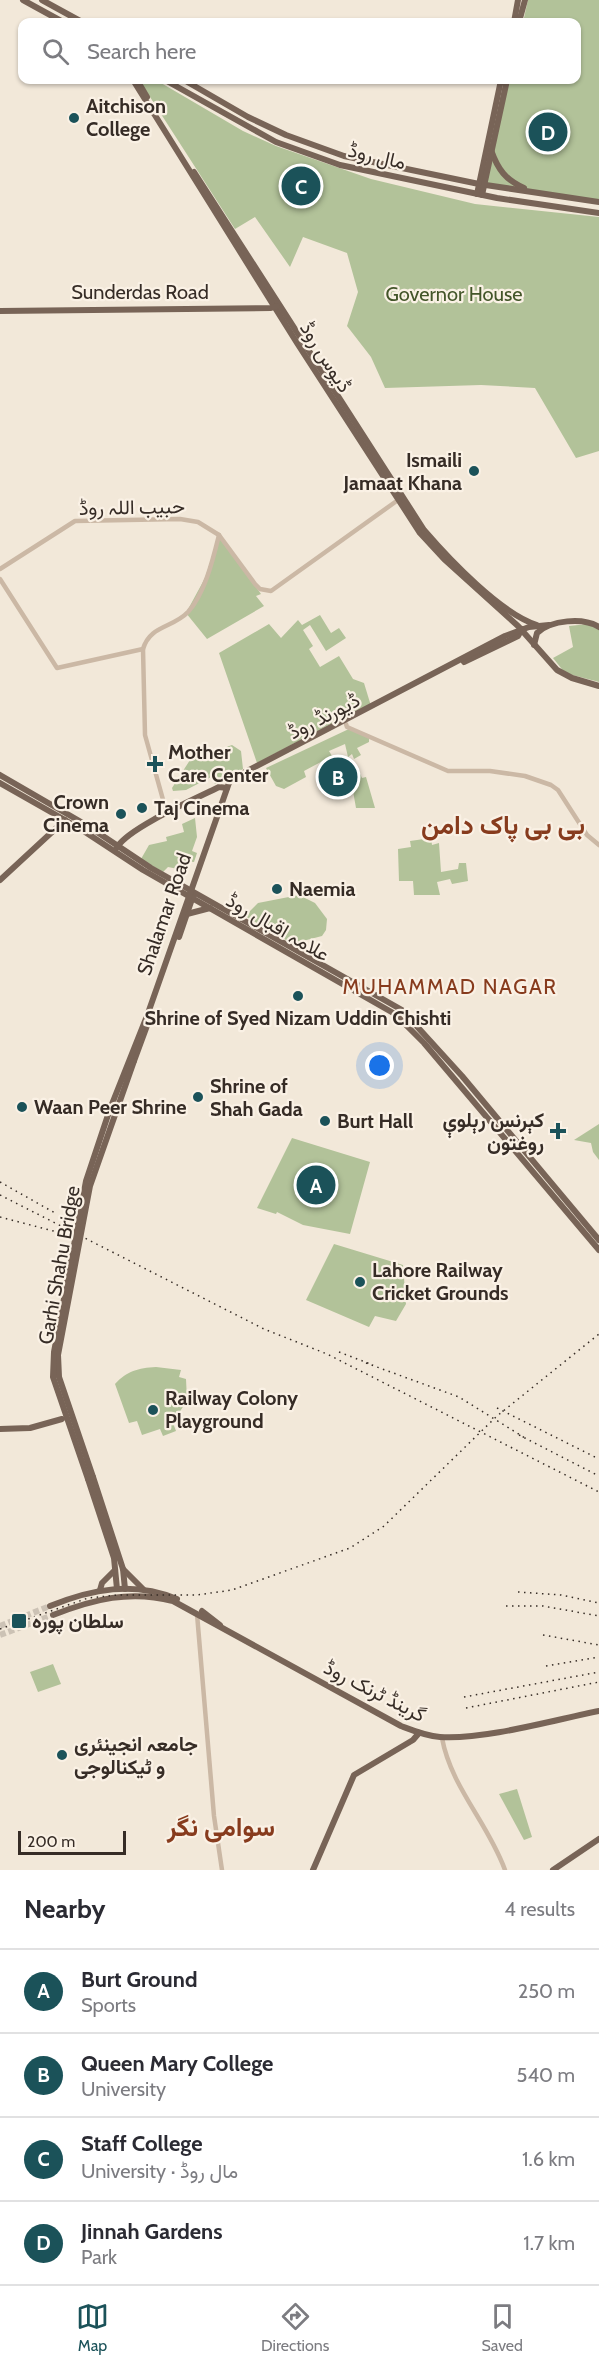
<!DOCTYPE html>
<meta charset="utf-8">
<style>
:root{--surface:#fff;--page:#f7f7f7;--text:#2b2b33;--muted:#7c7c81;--line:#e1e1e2;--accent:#1b5259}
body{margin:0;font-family:Cabin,Vazirmatn,sans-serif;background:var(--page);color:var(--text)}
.scale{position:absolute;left:18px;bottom:15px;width:108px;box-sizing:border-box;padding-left:6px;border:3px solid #362c26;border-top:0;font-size:16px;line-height:21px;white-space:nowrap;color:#362c26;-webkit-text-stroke:4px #faf1e5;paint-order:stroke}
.you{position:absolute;left:380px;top:1066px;width:21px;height:21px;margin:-15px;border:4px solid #fff;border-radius:50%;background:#1a73e8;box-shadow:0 0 0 9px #1a73e833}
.badge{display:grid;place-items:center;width:39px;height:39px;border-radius:50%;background:var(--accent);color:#fff;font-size:20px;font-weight:700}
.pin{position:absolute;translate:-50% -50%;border:3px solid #fff;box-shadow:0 2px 6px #0006}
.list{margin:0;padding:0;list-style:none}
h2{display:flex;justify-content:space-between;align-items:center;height:78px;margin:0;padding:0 24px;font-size:26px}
h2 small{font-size:20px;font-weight:400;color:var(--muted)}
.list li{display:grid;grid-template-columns:39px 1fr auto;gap:18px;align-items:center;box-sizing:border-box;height:84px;padding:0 24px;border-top:2px solid var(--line)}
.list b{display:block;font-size:22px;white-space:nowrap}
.list p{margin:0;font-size:20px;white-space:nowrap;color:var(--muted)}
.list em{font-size:20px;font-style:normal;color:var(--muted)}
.icon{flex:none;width:33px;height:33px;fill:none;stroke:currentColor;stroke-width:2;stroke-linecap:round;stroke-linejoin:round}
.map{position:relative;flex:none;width:599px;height:1870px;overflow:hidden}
.search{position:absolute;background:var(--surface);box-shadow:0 2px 4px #0004;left:18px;right:18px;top:18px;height:66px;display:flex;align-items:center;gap:15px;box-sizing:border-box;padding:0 21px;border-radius:12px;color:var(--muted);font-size:22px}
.sheet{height:414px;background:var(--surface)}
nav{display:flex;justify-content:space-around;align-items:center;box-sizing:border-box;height:84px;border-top:2px solid var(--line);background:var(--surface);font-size:16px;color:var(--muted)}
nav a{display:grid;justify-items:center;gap:3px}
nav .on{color:var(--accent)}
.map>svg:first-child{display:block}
</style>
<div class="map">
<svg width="599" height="1870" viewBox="0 0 599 1870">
<rect width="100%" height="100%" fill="#f2e8d9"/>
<!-- green -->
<g fill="#b2c299">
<path d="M 528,0 L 599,0 L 599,201 L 485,184 L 509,80 L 576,80 L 576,22 L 523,22 Z"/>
<path d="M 146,80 L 156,80 L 243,131 L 276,146 L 371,179 L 475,204 L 599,217 L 599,451 L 576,458 L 535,388 L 481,385 L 385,388 L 371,357 L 347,326 L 358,292 L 347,253 L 303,237 L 290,267 L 255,217 L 235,229 L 141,83 Z"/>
<path d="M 219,535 L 261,594 L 256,596 L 264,606 L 207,639 L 186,613 L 205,578 Z"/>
<path d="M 320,615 L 331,633 L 339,628 L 346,638 L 326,651 L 310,625 L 303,630 L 313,646 L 309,649 L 320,667 L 339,656 L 353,679 L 364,683 L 371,706 L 357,710 L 257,763 L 219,653 L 269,624 L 281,638 L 298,620 L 302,625 Z"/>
<path d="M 588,624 L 599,630 L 599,682 L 565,673 L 553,658 L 573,647 L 569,626 Z"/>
<path d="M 351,728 L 369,736 L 369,742 L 357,748 L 361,755 L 354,759 L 352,754 L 348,757 L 345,744 L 329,751 L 332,756 L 304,771 L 306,777 L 284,789 L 276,786 L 266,768 Z"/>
<path d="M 232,745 L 241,751 L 243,769 L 215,784 L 211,777 L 186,790 L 173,791 L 172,788 L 190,760 Z"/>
<path d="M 358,770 L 362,778 L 366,777 L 375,808 L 356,808 L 353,791 L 347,792 L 340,780 Z"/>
<path d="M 195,818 L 197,837 L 192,851 L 197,853 L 194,862 L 185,861 L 183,870 L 168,867 L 163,872 L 141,859 L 149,845 L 167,841 L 166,837 L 184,832 L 182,824 Z"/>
<path d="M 431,838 L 432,845 L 439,843 L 441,872 L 458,869 L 459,863 L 466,863 L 468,881 L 452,884 L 450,879 L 437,882 L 440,895 L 414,895 L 413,881 L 399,881 L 398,849 L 411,847 L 410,841 Z"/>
<path d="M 299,895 L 315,903 L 327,919 L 326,930 L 322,936 L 299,942 L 293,939 L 291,943 L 245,916 L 258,903 Z"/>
<path d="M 599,1124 L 599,1160 L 593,1152 L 591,1143 L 574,1140 Z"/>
<path d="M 292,1138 L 370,1162 L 350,1234 L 303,1225 L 277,1212 L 276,1214 L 257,1208 Z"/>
<path d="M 334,1244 L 403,1265 L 406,1304 L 396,1321 L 375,1316 L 369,1327 L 306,1300 Z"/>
<path d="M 156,1367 L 181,1370 L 179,1377 L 186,1379 L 187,1400 L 173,1423 L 176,1431 L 163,1436 L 160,1429 L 142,1435 L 137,1421 L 129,1423 L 115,1384 C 127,1371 138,1368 156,1367 Z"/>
<path d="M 53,1664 L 61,1684 L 38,1692 L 30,1672 Z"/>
<path d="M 517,1789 L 532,1837 L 524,1840 L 499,1794 Z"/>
</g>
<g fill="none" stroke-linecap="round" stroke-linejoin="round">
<!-- major-tunnel -->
<g stroke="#ccc2b5" stroke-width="6" stroke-dasharray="6 3" stroke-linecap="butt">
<path d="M 0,1626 L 50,1606"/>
<path d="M 0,1635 L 53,1615"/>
</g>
<!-- minor -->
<g stroke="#cbb8a5" stroke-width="4.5">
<path d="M 0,569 L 75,521 L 180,519 L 198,522 L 219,535 L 255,584 L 260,589 L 271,591 L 398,500"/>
<path d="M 0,579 L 57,668 L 143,649"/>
<path d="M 346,724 L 347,727 L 448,771 L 490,771 L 525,776 L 551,785 L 558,790 L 587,835 L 599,845"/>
<path d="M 167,814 L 145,735 L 143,649 C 150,625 173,628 188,612 C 205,593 213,559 219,535"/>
<path d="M 197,1614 L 214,1816 L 222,1870"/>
<path d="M 442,1738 C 451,1787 488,1823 505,1870"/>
</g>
<!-- major -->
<g stroke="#786457" stroke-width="6">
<path d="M 23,0 L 63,22"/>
<path d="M 42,0 L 82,22"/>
<path d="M 514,22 L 518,0"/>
<path d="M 519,22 L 525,0"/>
<path d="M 133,80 L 297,343 L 420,533 L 444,559 L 518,626 L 557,670 L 572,678 L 599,686"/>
<path d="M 137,80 L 147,97"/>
<path d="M 165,80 L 276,142 L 340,165 L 497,198 L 599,213"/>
<path d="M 184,80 L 248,117 L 286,135 L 344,156 L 479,184 L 599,202"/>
<path d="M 491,150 C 498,170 506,180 524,188"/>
<path d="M 194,172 L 424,530 C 449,559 501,614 537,625"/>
<path d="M 477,194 L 501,80"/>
<path d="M 482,195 L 507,80"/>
<path d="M 0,311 L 271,308 L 277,306"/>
<path d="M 534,645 L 537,633 C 551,620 583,617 599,627"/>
<path d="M 464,662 L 518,636 L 522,629"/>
<path d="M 0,775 L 88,826 L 151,868 L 402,1010 L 462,1076 L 599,1240"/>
<path d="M 0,783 L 79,828 L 143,870 L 395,1014 L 424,1043 L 599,1250"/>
<path d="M 117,847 C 130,827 195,799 219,787 L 227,788"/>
<path d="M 0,880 L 65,820"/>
<path d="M 187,914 L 210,908"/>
<path d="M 179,937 L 193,896"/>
<path d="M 134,1061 L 148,1023"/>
<path d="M 110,1109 L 147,1016 L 230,780 L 505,636 L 529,627 L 549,625"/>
<path d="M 0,1429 L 30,1428 L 62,1419"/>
<path d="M 93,1477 L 123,1569 L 125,1589"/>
<path d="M 88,1479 L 114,1558 L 117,1589"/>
<path d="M 123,1569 L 143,1589"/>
<path d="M 100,1590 L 102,1583 L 115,1570"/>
<path d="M 50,1606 C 92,1589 133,1581 177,1599"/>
<path d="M 202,1611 L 220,1625"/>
<path d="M 53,1615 C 94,1599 130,1590 173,1601 L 401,1726 C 414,1731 426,1736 440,1737 C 484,1740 554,1720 599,1711"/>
<path d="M 313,1870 L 354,1775 L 413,1740 L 419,1733"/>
<path d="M 553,1870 L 599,1839"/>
</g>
<!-- rail -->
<g stroke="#362c26" stroke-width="1.5" stroke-dasharray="1.5 4.5" stroke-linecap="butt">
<path d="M 0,1182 L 55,1213"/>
<path d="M 0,1195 L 264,1329 L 327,1354 L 599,1492"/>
<path d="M 0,1217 L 61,1233"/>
<path d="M 339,1352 L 373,1365"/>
<path d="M 366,1363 L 459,1397 L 525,1438"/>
<path d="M 497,1408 L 599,1459"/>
<path d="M 519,1435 L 599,1476"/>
<path d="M 518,1592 L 561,1595 L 599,1603"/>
<path d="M 506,1606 L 543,1606 L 599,1616"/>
<path d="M 0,1629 L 88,1598 L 118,1595 L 197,1595 L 232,1590 L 350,1548 L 384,1526 L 497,1416 L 599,1334"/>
<path d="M 543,1635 L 599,1645"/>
<path d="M 546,1666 L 599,1657"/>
<path d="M 464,1697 L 599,1672"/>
<path d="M 466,1708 L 599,1682"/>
</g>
<!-- major-bridge -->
<g stroke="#786457" stroke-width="6">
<path d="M 93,1477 L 59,1377 L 58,1355 L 90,1186 L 134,1061"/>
<path d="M 88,1479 L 53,1377 L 54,1352 L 86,1181 L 110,1109"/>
</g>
</g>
<!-- markers -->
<g fill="#1b5259" stroke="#faf1e5" stroke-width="2">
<circle cx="74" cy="118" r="6"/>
<circle cx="474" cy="471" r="6"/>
<path d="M152 755h6v6h6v6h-6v6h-6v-6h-6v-6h6z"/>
<circle cx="142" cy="808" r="6"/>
<circle cx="121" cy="814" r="6"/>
<circle cx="277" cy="889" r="6"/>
<circle cx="298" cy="996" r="6"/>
<circle cx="198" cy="1097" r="6"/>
<circle cx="22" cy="1107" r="6"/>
<circle cx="325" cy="1121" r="6"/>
<path d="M555 1122h6v6h6v6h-6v6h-6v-6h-6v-6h6z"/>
<circle cx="360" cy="1282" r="6"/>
<circle cx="153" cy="1410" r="6"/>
<rect x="11" y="1613" width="16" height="16" rx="3"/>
<circle cx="62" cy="1755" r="6"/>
</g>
<g text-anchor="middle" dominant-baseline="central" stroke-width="4.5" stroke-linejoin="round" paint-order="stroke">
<!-- poi labels -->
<g font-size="20" font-weight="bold" fill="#362c26" stroke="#faf1e5" text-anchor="start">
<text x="86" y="106">Aitchison<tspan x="86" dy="23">College</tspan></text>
<text x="462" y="460" text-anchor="end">Ismaili<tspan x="462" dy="23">Jamaat Khana</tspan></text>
<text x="168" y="752">Mother<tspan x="168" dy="23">Care Center</tspan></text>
<text x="109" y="802" text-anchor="end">Crown<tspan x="109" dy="23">Cinema</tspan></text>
<text x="154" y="808">Taj Cinema</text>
<text x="289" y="889">Naemia</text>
<text x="298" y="1018" text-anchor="middle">Shrine of Syed Nizam Uddin Chishti</text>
<text x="210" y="1086">Shrine of<tspan x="210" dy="23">Shah Gada</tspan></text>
<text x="34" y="1107">Waan Peer Shrine</text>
<text x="544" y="1120" text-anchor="end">کېرنس رېلوې<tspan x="544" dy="23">روغتون</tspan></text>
<text x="337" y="1121">Burt Hall</text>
<text x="372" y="1270">Lahore Railway<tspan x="372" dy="23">Cricket Grounds</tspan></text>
<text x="165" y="1398">Railway Colony<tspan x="165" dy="23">Playground</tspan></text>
<text x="32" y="1621">سلطان پورہ</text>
<text x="74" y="1744">جامعہ انجینئری<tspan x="74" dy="23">و ٹیکنالوجی</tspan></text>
</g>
<!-- street labels -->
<g font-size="20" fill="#362c26" stroke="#faf1e5">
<text transform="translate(377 156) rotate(13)">مال روڈ</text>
<text x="140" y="292">Sunderdas Road</text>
<text transform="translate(326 357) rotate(58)">ڈیوس روڈ</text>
<text transform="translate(132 507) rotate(-1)">حبیب اللہ روڈ</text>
<text transform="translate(324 716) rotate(-27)">ڈیورنڈ روڈ</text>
<text transform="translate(164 914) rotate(-71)">Shalamar Road</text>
<text transform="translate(278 927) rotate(30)">علامہ اقبال روڈ</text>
<text transform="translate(59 1265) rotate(-80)">Garhi Shahu Bridge</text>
<text transform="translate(375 1691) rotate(27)">گرینڈ ٹرنک روڈ</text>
</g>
<!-- park labels -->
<g font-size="20" fill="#435529" stroke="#faf1e5">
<text x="454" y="294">Governor House</text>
</g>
<!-- neighbourhood labels -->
<g font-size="21" letter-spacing="1.5" fill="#873b1d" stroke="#faf1e5">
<text x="450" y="986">MUHAMMAD NAGAR</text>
</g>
<!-- district labels -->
<g font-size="26" font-weight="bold" fill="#873b1d" stroke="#faf1e5">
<text x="503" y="825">بی بی پاک دامن</text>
<text x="221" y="1827">سوامی نگر</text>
</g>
</g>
</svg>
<div class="scale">200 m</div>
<div class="you"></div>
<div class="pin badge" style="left:316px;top:1185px">A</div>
<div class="pin badge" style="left:338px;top:777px">B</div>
<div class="pin badge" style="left:301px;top:186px">C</div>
<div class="pin badge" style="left:548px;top:132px">D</div>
<div class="search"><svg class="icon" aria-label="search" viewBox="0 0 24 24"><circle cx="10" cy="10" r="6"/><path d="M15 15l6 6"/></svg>Search here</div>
</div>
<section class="sheet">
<h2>Nearby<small>4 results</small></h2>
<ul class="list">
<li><span class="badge">A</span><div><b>Burt Ground</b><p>Sports</p></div><em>250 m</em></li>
<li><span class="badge">B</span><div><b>Queen Mary College</b><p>University</p></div><em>540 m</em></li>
<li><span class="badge">C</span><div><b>Staff College</b><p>University · مال روڈ</p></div><em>1.6 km</em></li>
<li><span class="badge">D</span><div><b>Jinnah Gardens</b><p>Park</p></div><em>1.7 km</em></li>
</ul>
</section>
<nav>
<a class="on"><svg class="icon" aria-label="map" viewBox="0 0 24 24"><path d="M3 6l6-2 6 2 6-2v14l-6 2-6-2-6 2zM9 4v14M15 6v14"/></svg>Map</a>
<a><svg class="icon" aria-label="directions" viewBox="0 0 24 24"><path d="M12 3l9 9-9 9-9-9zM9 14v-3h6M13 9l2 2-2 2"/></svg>Directions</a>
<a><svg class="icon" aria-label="saved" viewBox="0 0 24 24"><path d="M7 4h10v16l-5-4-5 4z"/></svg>Saved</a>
</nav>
